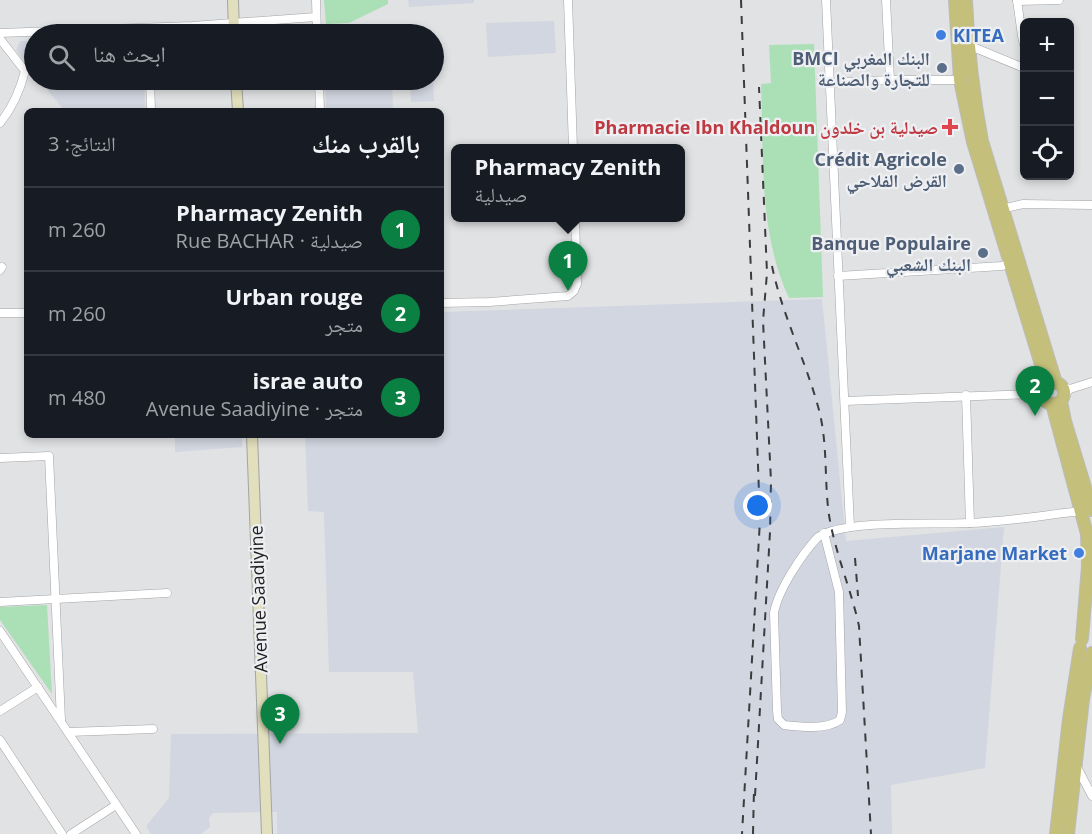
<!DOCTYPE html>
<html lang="ar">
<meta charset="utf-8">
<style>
:root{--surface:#171b24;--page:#242831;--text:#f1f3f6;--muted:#9ea1a6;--line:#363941;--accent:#0b8043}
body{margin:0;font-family:"Open Sans","Noto Naskh Arabic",sans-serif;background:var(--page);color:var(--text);direction:rtl}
.controls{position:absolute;right:18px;top:18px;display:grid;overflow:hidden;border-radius:9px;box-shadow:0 3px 9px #0003}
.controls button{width:54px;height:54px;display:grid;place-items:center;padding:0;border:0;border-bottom:2px solid var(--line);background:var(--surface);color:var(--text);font:30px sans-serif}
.you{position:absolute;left:758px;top:506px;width:21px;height:21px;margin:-15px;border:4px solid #fff;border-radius:50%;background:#1a73e8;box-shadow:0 0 0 9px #1a73e833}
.badge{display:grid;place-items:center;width:39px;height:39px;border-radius:50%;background:var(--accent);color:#fff;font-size:20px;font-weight:700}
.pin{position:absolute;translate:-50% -50px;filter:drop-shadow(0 2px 3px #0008)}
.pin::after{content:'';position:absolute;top:32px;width:21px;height:18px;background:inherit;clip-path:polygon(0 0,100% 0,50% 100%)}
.popup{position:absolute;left:451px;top:144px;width:234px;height:78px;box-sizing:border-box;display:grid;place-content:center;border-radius:9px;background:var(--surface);filter:drop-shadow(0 2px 4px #0005);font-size:20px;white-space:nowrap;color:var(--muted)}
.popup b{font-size:22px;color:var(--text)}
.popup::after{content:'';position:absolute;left:50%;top:100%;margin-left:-12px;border:12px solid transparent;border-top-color:var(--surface)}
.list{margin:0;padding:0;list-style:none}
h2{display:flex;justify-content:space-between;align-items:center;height:78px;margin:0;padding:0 24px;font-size:26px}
h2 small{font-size:20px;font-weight:400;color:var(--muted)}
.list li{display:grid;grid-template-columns:39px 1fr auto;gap:18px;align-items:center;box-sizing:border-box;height:84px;padding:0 24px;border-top:2px solid var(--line)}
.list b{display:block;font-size:22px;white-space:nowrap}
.list p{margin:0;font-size:20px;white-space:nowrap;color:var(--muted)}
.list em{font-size:20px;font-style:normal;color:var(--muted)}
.icon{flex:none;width:33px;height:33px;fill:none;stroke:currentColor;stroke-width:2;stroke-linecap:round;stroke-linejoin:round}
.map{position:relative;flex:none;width:1092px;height:834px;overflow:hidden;direction:ltr}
.search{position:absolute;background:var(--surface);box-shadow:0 3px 9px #0003;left:24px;top:24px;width:420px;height:66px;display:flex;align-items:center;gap:15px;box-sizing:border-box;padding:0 21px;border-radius:33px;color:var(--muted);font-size:22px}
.panel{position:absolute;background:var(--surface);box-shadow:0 3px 9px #0003;left:24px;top:108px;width:420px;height:330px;border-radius:9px;direction:rtl}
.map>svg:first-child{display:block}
</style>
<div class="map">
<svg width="1092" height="834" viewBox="0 0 1092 834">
<rect width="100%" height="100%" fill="#e1e2e4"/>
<!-- built -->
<g fill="#d2d6e0">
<path d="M 408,0 L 474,0 L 474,3 L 409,7 Z"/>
<path d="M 554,21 L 556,53 L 488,57 L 486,23 Z"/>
<path d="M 390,27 L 391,34 L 328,34 L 333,29 Z"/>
<path d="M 20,41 L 34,41 L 34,74 L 16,50 Z"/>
<path d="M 39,80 L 144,80 L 145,111 L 65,111 Z"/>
<path d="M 325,80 L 392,80 L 393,111 L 326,111 Z"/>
<path d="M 410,80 L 433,80 L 434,101 L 411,102 Z"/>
<path d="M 822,299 L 846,541 L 1004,527 L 985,768 L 891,785 L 892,834 L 277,834 L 277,812 L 213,813 L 209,818 L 210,827 L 201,834 L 151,834 L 146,826 L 169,798 L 171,734 L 418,733 L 413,672 L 329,672 L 324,512 L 308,511 L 305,435 L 441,435 L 441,312 Z"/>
<path d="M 175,435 L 242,435 L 242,447 L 175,452 Z"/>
</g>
<!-- grass -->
<g fill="#abe0b7">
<path d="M 324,0 L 388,0 L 388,4 L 349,23 L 326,24 Z"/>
<path d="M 814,44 L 823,297 L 789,298 C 758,232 764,155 761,84 L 771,83 L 769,45 Z"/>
<path d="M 47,605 L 52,694 L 0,620 L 0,607 Z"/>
</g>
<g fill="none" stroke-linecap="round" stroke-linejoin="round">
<defs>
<g id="street">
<path d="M 316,0 L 317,34"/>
<path d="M 568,0 L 573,148"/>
<path d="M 826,0 L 850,527"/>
<path d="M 886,0 L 890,80"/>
<path d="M 1017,0 L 1022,36 L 1024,45"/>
<path d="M 1017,1 L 1059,0"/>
<path d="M 0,33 L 192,26 L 316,17"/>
<path d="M 0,39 L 25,71 C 20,91 13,107 0,123"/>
<path d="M 968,45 L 1024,68"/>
<path d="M 150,80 L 151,111"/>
<path d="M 319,80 L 320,111"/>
<path d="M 828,83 L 890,80 L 960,80"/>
<path d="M 1002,209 L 1023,204 L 1092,205"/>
<path d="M 0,270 L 2,267"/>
<path d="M 838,276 L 1002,266 L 1009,263"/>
<path d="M 441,303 L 489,302 L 568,296 L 574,291 L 577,284 L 575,218"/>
<path d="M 0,313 L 27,313"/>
<path d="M 1062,387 L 1070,389 L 1063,396"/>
<path d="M 1070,389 L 1092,382"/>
<path d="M 966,395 L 970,523"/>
<path d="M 845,401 L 1034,394 L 1043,390"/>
<path d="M 0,458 L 49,456 L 61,720"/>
<path d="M 824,533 L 839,592 L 842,712 L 840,720 C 827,730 800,727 784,725 L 778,719 L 777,711 L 774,613 C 778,590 802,554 818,537 C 845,519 932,525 968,523 C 1006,522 1044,515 1082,511"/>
<path d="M 0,602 L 167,593"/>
<path d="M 0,631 L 136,834"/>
<path d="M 0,711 L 38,687"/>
<path d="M 69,732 L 153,729"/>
<path d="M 0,740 L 62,834"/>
<path d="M 1077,767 L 1092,796"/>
<path d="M 71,834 L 116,805"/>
</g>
<g id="secondary">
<path d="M 233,0 L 234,34"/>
<path d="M 236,80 L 238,111"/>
<path d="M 252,435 L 267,834"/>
</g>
<g id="primary">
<path d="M 955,0 L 960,80 L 973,142 L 1043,371 L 1045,386"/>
<path d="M 966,0 C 968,48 973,94 982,141 L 1056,383"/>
<circle cx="1053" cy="393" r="11"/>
<path d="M 1061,401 L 1065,421 L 1092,510"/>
<path d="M 1052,404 L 1087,534 L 1088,566 L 1082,639"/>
<path d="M 1056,834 L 1069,719 L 1080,648"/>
<path d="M 1068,834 L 1083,699 L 1092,653"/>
</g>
</defs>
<!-- street casing -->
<use href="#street" stroke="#a3a4a6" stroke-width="9"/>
<!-- secondary casing -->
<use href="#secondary" stroke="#a3a4a6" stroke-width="12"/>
<!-- primary casing -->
<use href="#primary" stroke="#bcbcbc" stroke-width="14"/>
<!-- street -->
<use href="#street" stroke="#fff" stroke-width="8"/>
<!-- secondary -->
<use href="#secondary" stroke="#e1dfbc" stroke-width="10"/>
<!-- primary -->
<use href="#primary" stroke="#c4bf7a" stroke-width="12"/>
<!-- rail -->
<g stroke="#3b3c3d" stroke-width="2" stroke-dasharray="8 8" stroke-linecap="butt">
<path d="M 741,0 L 760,520 L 742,834"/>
<path d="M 772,266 C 782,315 806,361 819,410 C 828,445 824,480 829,515 C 835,553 851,589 859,626 L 871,834"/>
<path d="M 855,558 L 858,596"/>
<path d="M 755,796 L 770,532 L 771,481 L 763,321 L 767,273 L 759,87"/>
<path d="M 753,834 L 754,788"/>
</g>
</g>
<!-- markers -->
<g fill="#3f7fe0" stroke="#eeeff2" stroke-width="2">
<circle cx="941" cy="35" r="6"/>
<circle cx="1079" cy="553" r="6"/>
</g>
<g fill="#5c6f8a" stroke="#eeeff2" stroke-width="2">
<circle cx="942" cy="68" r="6"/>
<circle cx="959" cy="169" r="6"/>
<circle cx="983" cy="253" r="6"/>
</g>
<path fill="#e0444e" stroke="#eeeff2" stroke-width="2" d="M947 118h6v6h6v6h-6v6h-6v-6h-6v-6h6z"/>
<g text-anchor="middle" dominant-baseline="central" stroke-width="4.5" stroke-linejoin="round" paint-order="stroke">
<!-- shop labels -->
<g font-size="18" font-weight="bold" fill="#366cbe" stroke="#eeeff2" text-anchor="start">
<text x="953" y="35">KITEA</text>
<text x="1067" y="553" text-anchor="end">Marjane Market</text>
</g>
<!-- service labels -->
<g font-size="18" font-weight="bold" fill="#4e5e75" stroke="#eeeff2" text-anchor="end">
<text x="930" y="58">BMCI البنك المغربي<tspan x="930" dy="21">للتجارة والصناعة</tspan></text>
<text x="947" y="159">Crédit Agricole<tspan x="947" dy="21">القرض الفلاحي</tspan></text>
<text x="971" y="243">Banque Populaire<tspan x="971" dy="21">البنك الشعبي</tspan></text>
</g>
<!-- health labels -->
<g font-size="18" font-weight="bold" fill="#be3a42" stroke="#eeeff2" text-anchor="end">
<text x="938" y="127">Pharmacie Ibn Khaldoun صيدلية بن خلدون</text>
</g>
<!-- street labels -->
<g font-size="18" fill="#202021" stroke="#eeeff2">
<text transform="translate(258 599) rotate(-92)">Avenue Saadiyine</text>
</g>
</g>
</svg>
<div class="controls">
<button>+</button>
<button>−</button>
<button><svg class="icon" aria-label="locate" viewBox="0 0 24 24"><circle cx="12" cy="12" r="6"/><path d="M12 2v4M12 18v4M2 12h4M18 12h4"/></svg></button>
</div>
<div class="you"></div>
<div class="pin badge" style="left:568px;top:291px">1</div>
<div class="popup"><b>Pharmacy Zenith</b>صيدلية</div>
<div class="pin badge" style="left:1035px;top:416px">2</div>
<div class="pin badge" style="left:280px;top:744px">3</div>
<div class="search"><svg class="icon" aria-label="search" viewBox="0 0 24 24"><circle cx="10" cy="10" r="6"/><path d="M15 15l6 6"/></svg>ابحث هنا</div>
<section class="panel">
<h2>بالقرب منك<small>النتائج: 3</small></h2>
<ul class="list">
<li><span class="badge">1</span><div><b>Pharmacy Zenith</b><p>صيدلية · Rue BACHAR</p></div><em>260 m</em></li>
<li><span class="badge">2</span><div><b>Urban rouge</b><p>متجر</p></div><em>260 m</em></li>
<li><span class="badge">3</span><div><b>israe auto</b><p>متجر · Avenue Saadiyine</p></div><em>480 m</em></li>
</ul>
</section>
</div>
